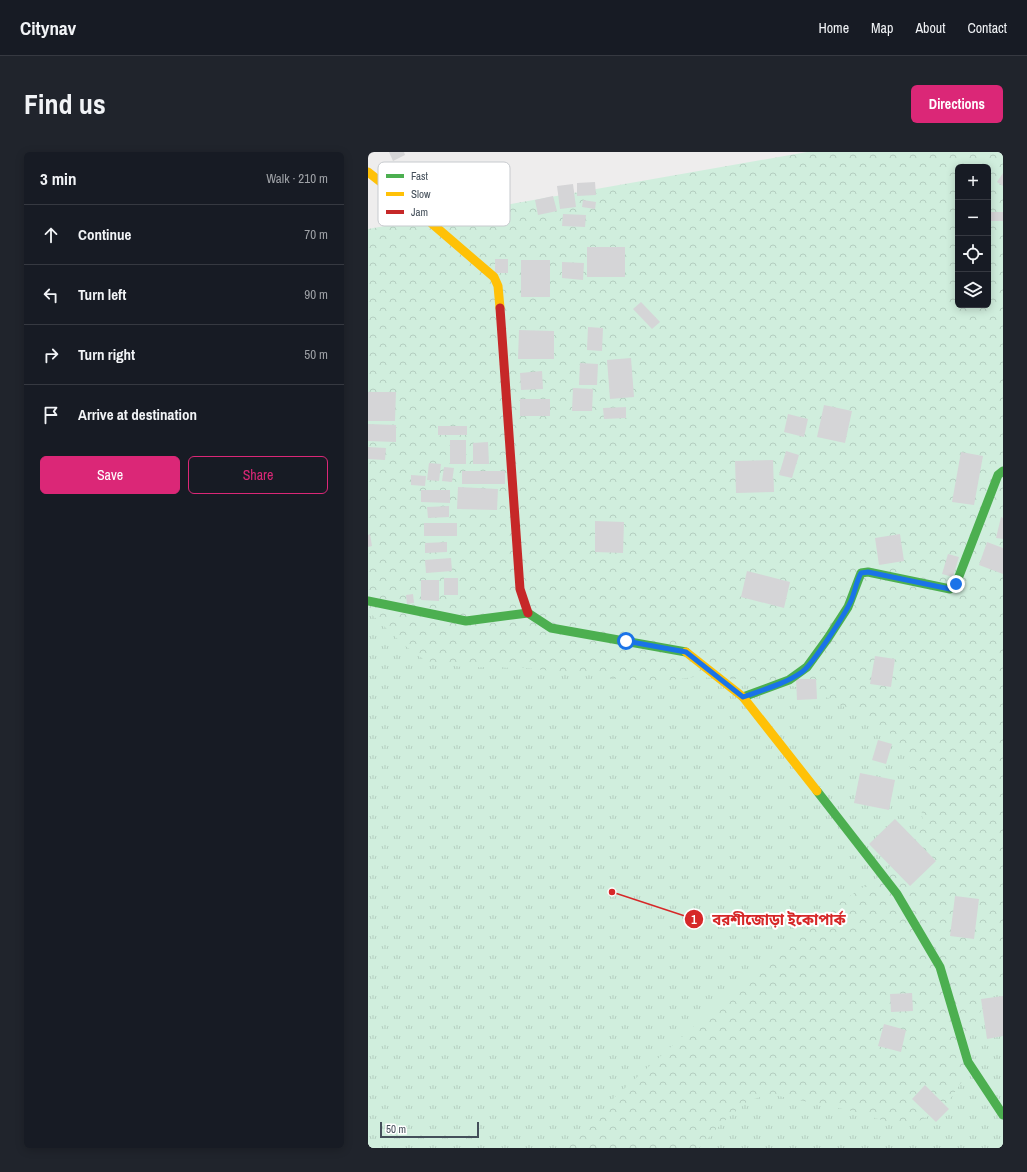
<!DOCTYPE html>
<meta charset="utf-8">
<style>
:root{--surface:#171b24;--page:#20242c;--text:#f1f3f6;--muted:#9ea1a6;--line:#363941;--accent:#db2777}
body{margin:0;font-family:"Archivo Narrow","Noto Sans Bengali",sans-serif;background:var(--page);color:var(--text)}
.controls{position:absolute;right:12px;top:12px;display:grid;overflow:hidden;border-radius:6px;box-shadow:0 2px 10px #0003}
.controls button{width:36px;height:36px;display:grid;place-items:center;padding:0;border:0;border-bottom:1px solid var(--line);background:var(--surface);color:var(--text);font:20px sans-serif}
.scale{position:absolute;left:12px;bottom:10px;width:99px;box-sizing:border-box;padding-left:4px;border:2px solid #444f5a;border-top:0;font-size:11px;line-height:14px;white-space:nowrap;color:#444f5a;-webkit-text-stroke:3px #fff;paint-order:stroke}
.stop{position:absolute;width:12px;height:12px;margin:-9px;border:3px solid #1a73e8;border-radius:50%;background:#fff}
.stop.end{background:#1a73e8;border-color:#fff;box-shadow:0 1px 4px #0008}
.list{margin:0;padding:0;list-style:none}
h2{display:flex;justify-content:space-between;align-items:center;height:52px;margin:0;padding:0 16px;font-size:17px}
h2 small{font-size:13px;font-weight:400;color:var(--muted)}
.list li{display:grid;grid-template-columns:26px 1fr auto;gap:12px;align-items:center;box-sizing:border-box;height:60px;padding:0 16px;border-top:1px solid var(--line)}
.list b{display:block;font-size:15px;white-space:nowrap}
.list em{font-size:13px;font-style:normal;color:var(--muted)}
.actions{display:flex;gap:8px;padding:12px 16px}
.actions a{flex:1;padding:9px 0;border:1px solid var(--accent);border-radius:6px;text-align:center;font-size:14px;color:var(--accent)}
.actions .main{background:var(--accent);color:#fff}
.icon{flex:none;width:22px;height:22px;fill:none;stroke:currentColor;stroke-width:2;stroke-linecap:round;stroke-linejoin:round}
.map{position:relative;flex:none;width:635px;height:996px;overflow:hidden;border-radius:6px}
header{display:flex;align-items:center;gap:24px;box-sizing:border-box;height:56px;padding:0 20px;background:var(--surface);border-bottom:1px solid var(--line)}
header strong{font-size:19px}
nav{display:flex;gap:22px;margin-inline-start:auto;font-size:14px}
.intro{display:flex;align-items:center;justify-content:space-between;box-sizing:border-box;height:96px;padding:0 24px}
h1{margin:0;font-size:28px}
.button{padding:10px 18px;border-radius:6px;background:var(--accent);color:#fff;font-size:14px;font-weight:700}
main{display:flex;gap:24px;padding:0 24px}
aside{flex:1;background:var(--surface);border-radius:6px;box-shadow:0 2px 10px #0003}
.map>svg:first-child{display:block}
</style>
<header>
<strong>Citynav</strong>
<nav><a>Home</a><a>Map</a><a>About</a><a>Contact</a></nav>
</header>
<div class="intro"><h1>Find us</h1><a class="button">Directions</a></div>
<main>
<aside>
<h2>3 min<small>Walk · 210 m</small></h2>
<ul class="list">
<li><svg class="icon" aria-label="ahead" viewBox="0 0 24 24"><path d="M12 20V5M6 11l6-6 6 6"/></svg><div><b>Continue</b></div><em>70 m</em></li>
<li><svg class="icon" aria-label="left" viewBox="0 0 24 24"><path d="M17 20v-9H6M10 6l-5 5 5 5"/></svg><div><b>Turn left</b></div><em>90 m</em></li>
<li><svg class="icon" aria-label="right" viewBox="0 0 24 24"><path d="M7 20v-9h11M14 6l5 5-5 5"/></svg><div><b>Turn right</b></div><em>50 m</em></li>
<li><svg class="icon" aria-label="arrive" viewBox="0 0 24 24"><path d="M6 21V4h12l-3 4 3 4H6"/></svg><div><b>Arrive at destination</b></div></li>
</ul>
<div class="actions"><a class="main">Save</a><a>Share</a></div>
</aside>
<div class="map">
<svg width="635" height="996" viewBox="0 0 635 996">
<defs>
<pattern id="forest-crowns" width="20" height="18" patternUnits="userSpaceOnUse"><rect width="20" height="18" fill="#d0eedd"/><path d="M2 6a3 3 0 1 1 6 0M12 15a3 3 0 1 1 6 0" fill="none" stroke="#b4cec0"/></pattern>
<pattern id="park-tufts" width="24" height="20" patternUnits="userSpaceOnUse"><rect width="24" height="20" fill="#d0eedd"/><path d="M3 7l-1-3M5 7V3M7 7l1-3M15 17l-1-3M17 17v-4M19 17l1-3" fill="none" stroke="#b4cec0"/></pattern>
</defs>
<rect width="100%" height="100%" fill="#eeeded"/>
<!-- forest -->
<path fill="url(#forest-crowns)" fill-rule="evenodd" d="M 439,0 L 635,0 L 635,996 L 0,996 L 0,77 ZM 590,15 L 620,15 L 620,153 L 590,153 Z"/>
<!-- park -->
<g fill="url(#park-tufts)">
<path d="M 0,459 L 36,493 L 58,509 L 94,515 L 158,516 L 262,528 L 296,529 L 326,525 L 381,527 L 419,532 L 460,546 L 508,572 L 529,586 L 543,617 L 552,644 L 555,672 L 540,696 L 515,722 L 462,757 L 412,797 L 247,945 L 198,996 L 0,996 Z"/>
<path d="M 635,831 L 635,996 L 331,996 L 354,971 L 380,949 L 401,942 L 480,958 L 517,969 L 549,970 L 576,956 L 601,919 L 602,881 L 615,855 L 628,836 Z"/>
</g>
<!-- building -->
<g fill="#d5d5d7">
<path d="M 21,0 L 36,0 L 37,3 L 25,9 Z"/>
<path d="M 635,21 L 635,34 L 629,30 Z"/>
<path d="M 227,30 L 228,43 L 209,44 L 209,31 Z"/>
<path d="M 205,32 L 208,55 L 192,57 L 189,34 Z"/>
<path d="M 185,44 L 189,59 L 170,63 L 167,48 Z"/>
<path d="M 215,48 L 228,50 L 227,57 L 214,55 Z"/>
<rect x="622" y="60" width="13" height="9"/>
<path d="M 195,62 L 218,63 L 217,75 L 194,74 Z"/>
<rect x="219" y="95" width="38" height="30"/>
<rect x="127" y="107" width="13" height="14"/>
<rect x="153" y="108" width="29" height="37"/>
<path d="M 194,110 L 216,111 L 215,128 L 194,126 Z"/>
<path d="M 273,150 L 292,170 L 284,177 L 265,157 Z"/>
<path d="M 220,175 L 235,176 L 234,199 L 219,198 Z"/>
<path d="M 151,178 L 186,179 L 186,207 L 150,207 Z"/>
<path d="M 263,206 L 266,245 L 242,247 L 239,208 Z"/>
<path d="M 212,211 L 230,212 L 229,233 L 211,233 Z"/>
<path d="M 174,219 L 175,237 L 153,238 L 152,221 Z"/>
<path d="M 205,236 L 225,237 L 224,259 L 204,259 Z"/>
<path d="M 0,240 L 28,240 L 27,269 L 0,269 Z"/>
<rect x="152" y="247" width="30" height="17"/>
<path d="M 456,253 L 484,259 L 477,291 L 449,285 Z"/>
<path d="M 258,255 L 258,266 L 236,267 L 235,256 Z"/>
<path d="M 420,262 L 440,267 L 436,285 L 416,280 Z"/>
<path d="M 0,272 L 28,273 L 28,290 L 0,289 Z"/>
<rect x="70" y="274" width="29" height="9"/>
<rect x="82" y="288" width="16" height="24"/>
<path d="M 120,290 L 121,312 L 105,312 L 105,291 Z"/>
<path d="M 0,295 L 18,296 L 17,308 L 0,307 Z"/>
<path d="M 418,299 L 431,303 L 424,326 L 411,323 Z"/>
<path d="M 593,300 L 615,304 L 606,353 L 584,350 Z"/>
<path d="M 405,308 L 406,340 L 368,341 L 367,309 Z"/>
<path d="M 61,311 L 73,312 L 71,329 L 59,328 Z"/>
<path d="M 76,315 L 86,316 L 84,330 L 74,329 Z"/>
<rect x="94" y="319" width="43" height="13"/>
<path d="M 43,323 L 58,324 L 57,334 L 43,333 Z"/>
<path d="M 90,335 L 130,337 L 129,358 L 89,357 Z"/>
<path d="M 53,338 L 82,338 L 82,351 L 53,350 Z"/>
<path d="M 81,354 L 81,365 L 60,366 L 59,355 Z"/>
<path d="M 633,365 L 635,366 L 635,387 L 628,386 Z"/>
<path d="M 227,369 L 256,370 L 255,401 L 227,400 Z"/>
<rect x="56" y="371" width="33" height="13"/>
<path d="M 2,382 L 4,394 L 0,395 L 0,383 Z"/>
<path d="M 532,382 L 536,409 L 511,413 L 507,386 Z"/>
<path d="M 79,390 L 79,400 L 57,401 L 57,391 Z"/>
<path d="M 619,390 L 635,396 L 635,422 L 611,413 Z"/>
<path d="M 580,402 L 591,405 L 585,425 L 574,422 Z"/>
<path d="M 83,406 L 84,419 L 58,421 L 57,408 Z"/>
<path d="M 379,419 L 422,430 L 416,456 L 373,445 Z"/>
<rect x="76" y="426" width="14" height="17"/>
<path d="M 53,428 L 71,428 L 71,449 L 53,448 Z"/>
<path d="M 45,442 L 46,451 L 39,452 L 38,443 Z"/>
<path d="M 507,504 L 527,507 L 523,535 L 502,532 Z"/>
<path d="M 428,527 L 448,527 L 449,547 L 429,548 Z"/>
<path d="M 510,588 L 524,592 L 518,612 L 504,608 Z"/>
<path d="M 492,621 L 527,628 L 521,658 L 486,651 Z"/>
<path d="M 527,667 L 568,709 L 542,734 L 501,692 Z"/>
<path d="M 587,744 L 611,747 L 606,787 L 582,784 Z"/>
<path d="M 544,841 L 545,859 L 523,860 L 522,842 Z"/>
<path d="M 635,844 L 635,884 L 619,887 L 613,847 Z"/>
<path d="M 516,872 L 538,878 L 533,900 L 510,894 Z"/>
<path d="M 557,933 L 581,957 L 568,970 L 544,947 Z"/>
</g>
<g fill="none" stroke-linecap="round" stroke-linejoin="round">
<!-- fast -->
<g stroke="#4caf50" stroke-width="9">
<path d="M 0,449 L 98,469 L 160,461 L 183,476 L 318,500"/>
<path d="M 375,545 L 421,528 L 439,515 L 460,486 L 480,455 L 493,421 L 500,420 L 582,437 L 588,432 L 630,323 L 635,319"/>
<path d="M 449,639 L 529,742 L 572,815 L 600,910 L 635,963"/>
</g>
<!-- slow -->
<g stroke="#ffc107" stroke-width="9">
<path d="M 0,20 L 47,57 L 126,125 L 130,134 L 132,156"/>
<path d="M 318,500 L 375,545 L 449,639"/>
</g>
<!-- jam -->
<path stroke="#c62828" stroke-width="9" d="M 132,156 L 152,437 L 160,461"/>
</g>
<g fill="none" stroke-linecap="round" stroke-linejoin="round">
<!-- route -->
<path stroke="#1a73e8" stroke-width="5" d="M 258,489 L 318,500 L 375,545 C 394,538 417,532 434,520 C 445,512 477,462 483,449 C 487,440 488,430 493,421 L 500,420 L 582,437 L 588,432"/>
</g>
<!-- legend -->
<rect x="10" y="10" width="132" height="64" rx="6" fill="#fff" stroke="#c7cace" stroke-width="1"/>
<rect x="18" y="22" width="18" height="4" fill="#4caf50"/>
<rect x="18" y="40" width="18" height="4" fill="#ffc107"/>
<rect x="18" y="58" width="18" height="4" fill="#c62828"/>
<g font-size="11" fill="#444f5a">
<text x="43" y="28">Fast</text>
<text x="43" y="46">Slow</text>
<text x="43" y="64">Jam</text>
</g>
<!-- callouts -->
<path fill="none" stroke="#d62828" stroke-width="1.5" d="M244 740L326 767"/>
<g fill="#d62828" stroke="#fff" stroke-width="1.5">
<circle cx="244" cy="740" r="4"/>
<circle cx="326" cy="767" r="10"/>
</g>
<g font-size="12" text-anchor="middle" font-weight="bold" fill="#fff">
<text x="326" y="772">1</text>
</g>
<g font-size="15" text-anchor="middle" font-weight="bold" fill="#d62828" stroke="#fff" stroke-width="4" stroke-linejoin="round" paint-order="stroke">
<text x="411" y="773">বরশীজোড়া ইকোপার্ক</text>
</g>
</svg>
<div class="controls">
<button>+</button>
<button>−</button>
<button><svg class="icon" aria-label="locate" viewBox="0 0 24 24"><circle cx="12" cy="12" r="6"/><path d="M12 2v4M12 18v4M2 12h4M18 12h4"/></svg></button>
<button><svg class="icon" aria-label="layers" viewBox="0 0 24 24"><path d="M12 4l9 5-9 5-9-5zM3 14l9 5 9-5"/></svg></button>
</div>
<div class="scale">50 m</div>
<div class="stop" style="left:258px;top:489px"></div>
<div class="stop end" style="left:588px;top:432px"></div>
</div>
</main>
